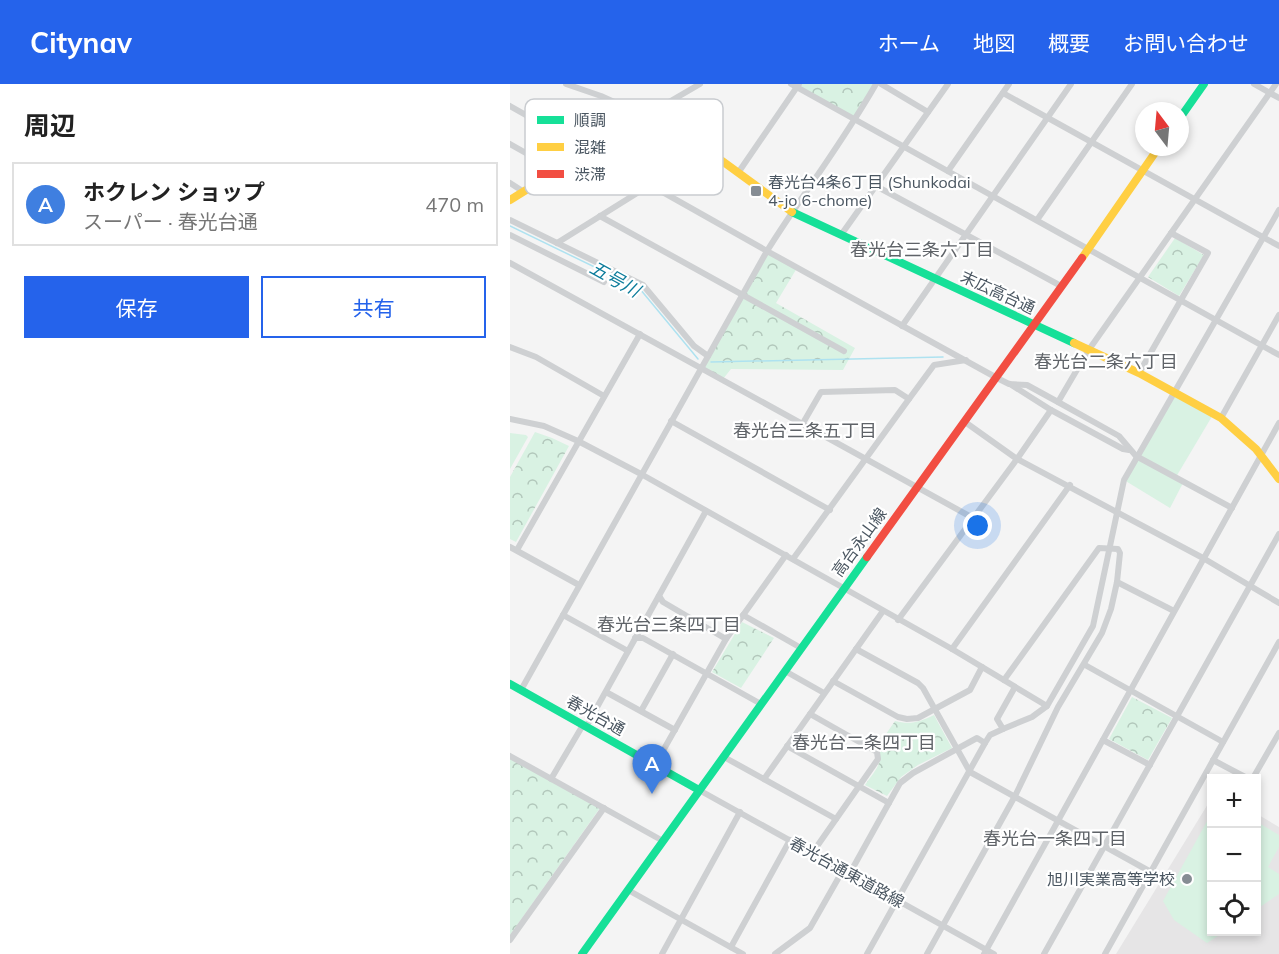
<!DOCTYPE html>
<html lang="ja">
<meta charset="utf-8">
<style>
:root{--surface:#fff;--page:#f6f6f6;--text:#222;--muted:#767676;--line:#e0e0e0;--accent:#2563eb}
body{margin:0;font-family:Mulish,"Noto Sans JP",sans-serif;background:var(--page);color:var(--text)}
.controls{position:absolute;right:18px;bottom:18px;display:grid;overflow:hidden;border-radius:0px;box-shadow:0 3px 9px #0003}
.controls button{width:54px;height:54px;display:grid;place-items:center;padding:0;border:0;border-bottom:2px solid var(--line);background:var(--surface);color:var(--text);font:30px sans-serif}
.compass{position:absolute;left:625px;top:18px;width:54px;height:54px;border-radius:50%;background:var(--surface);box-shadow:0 3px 9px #0003;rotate:344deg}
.you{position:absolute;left:468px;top:442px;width:21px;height:21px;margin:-15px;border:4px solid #fff;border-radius:50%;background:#1a73e8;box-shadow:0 0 0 9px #1a73e833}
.badge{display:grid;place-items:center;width:39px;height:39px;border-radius:50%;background:var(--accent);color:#fff;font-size:20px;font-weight:700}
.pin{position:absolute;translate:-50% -50px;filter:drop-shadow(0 2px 3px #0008)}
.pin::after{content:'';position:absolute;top:32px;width:21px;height:18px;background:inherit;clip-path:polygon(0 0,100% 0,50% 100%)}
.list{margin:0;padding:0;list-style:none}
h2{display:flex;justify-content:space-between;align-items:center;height:78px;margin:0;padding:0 24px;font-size:26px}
h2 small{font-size:20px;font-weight:400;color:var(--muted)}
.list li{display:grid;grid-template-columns:39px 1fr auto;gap:18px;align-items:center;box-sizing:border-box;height:84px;margin:0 12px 12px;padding:0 12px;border:2px solid var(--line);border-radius:0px}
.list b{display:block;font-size:22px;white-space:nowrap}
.list p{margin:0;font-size:20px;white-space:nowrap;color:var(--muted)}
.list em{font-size:20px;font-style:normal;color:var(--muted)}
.actions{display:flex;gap:12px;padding:18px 24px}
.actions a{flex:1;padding:14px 0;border:2px solid var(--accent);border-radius:0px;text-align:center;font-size:21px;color:var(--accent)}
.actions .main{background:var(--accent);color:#fff}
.icon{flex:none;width:33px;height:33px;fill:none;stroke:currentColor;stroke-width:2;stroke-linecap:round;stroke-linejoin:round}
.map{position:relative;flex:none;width:769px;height:870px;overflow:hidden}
header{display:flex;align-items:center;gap:36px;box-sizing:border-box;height:84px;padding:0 30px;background:var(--accent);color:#fff}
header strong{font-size:28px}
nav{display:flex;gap:33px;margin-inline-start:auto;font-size:21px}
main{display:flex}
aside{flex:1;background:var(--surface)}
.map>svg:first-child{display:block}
</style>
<header>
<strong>Citynav</strong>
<nav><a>ホーム</a><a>地図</a><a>概要</a><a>お問い合わせ</a></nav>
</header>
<main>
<aside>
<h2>周辺<small></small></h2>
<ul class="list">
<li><span class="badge" style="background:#3f7fe0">A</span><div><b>ホクレン ショップ</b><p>スーパー · 春光台通</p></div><em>470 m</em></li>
</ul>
<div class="actions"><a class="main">保存</a><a>共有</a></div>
</aside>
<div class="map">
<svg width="769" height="870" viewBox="0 0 769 870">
<defs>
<pattern id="forest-crowns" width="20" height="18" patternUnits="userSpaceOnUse" patternTransform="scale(1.5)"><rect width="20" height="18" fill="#d9f2e3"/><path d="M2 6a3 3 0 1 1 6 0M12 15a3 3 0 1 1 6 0" fill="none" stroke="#b2c7bb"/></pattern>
</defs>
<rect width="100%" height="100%" fill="#f4f4f4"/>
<!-- education -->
<path fill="#e6e5e6" d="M 701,715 L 702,848 L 746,848 L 747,730 L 769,743 L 769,870 L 606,870 Z"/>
<!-- grass -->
<g fill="#d9f2e3">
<path d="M 665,308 L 704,329 L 666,393 L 674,397 L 660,424 L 614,396 Z"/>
<path d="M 0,349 L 16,351 L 18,353 L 0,385 Z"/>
<path d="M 701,730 L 702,848 L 714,848 L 697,859 L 664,836 L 653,817 Z"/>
<path d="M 747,738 L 769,751 L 769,763 L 758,783 L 769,790 L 769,810 L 747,825 Z"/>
</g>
<!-- forest -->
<g fill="url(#forest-crowns)">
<path d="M 289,0 L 366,0 L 346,36 L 287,4 Z"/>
<path d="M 665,154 L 694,171 L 669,212 L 638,193 Z"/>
<path d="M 257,167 L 287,184 L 266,219 L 345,264 L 333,286 L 221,285 L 213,295 L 191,284 Z"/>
<path d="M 25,348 L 42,354 L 59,362 L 6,458 L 0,455 L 0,393 Z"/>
<path d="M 232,538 L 264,554 L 231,604 L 202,588 Z"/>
<path d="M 622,613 L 662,634 L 638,676 L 599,655 Z"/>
<path d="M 424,631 L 442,664 L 408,681 L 391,693 L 377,712 L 355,701 C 363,689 376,677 367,663 L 385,637 C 400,641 410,638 424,631 Z"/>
<path d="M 0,674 L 90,724 L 0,851 Z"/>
</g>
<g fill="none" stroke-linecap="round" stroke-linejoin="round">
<!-- stream -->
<g stroke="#aee2f0" stroke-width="1.5">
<path d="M 0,142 L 130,205 L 188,275"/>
<path d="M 201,278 L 433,273"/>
</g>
<!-- street -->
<g stroke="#ced0d2" stroke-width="6">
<path d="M 56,0 L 91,12 L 135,32 L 190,0"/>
<path d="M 281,0 L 769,271"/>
<path d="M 371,0 L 418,28"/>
<path d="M 744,0 L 769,14"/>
<path d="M 493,9 L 769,162"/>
<path d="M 0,22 L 257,167 L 487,294 L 499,300 L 517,301 L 548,318 L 609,352 L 626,372 L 722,424"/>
<path d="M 0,60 L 46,86"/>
<path d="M 438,87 L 499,0"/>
<path d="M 228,89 L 289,0"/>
<path d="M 0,99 L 14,108"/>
<path d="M 366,102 L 551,202"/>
<path d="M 90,132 L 334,267"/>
<path d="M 0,136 L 133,201 L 184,262 L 198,272"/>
<path d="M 527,136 L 622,0"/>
<path d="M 0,151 L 94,198"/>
<path d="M 331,151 L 438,0"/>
<path d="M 47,159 L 140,101"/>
<path d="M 0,179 L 463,434"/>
<path d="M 392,242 L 561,0"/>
<path d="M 0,263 L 26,273 L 94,312"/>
<path d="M 629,289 L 698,169 L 661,149"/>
<path d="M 500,300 L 541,326 L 613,365 L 619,366"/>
<path d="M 399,315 L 424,281 L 456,276"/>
<path d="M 548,318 L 578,267 L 766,0"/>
<path d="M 711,334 L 769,231"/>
<path d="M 0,335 L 34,342 L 68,357 L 131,390 L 442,565 L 537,622"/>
<path d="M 161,337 L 320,426"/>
<path d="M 455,338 L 507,375 L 693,474 L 769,519"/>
<path d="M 0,463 L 69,501"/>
<path d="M 7,466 L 130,250"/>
<path d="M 283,475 L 399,315 L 385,306 L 311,308 L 293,339"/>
<path d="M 607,498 L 664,527"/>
<path d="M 149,512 L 153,518 L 216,555"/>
<path d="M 53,531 L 118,567"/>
<path d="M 233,531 L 291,564"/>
<path d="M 388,536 L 507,375 L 541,326"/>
<path d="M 125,554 L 133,554 L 251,620"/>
<path d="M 346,565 L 408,599 L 413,604 L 460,688 L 641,788"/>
<path d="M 442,565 L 560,401"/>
<path d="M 575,581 L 713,658"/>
<path d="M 275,587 L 314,609"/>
<path d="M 323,597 L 388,633 L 397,635 L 408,634 L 460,606 L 472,583"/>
<path d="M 11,606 L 257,167 C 292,111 333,58 366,0"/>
<path d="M 96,608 L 165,646"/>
<path d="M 131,627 L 163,570"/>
<path d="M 300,630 L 367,668 L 368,675 L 303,768"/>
<path d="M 76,643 L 196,427"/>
<path d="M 493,645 L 522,633 L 537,622 L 583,542 L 614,396 L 769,126"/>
<path d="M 593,656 L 640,681"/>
<path d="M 277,662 L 379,719"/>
<path d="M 0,672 L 153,757"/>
<path d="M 214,673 L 326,735"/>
<path d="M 703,676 L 737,694"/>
<path d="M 145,681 L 216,555 L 276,471"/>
<path d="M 743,694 L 769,649"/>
<path d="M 41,695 L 73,641"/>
<path d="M 254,695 L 373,527"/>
<path d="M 189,706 L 484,870"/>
<path d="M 340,789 L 390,699 L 403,689 L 467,654 L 475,659"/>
<path d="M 118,806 L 233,870"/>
<path d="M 0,856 L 94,724"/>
<path d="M 221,863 L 280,756"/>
<path d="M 152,870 L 230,728"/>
<path d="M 265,870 L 300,844 L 333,786"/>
<path d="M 357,870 L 475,659 L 480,651 L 493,645 L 487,635 L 505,603"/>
<path d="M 417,870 L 505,712 L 548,623 L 592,549 L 601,525 L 607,498 L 610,469 L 608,465 L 589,464 L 494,596"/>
<path d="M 474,870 L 769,339"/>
<path d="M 534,870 L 769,450"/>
<path d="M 595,870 L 769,558"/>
</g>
<!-- fast -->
<g stroke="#16e098" stroke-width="8">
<path d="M 670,34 L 694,0"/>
<path d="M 282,128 L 564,259"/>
<path d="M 0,600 L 189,706"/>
<path d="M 72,870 L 357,473"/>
</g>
<!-- slow -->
<g stroke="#ffcf43" stroke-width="8">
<path d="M 0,116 L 135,32 L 193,63 L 282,128"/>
<path d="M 572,174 L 649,63"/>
<path d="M 564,259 L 629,289 L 711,334 L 746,365 L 769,395"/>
</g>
<!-- jam -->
<path stroke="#f24e42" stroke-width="8" d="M 357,473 L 572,174"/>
</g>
<!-- markers -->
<g fill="#868d94" stroke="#fff" stroke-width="2">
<rect x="240" y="101" width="12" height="12" rx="3"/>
<circle cx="677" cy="795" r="6"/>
</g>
<g text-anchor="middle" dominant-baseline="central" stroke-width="4.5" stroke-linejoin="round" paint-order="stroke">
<!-- poi labels -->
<g font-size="16" fill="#4a5661" stroke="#fff" text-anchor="start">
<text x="258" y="98">春光台4条6丁目 (Shunkodai<tspan x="258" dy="18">4-jo 6-chome)</tspan></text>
<text x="665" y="795" text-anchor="end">旭川実業高等学校</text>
</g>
<!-- street labels -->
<g font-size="16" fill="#4a5661" stroke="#fff">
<text transform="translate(488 208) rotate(25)">末広高台通</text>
<text transform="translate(349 458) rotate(-54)">高台永山線</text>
<text transform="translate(86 631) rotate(29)">春光台通</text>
<text transform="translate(337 788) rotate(29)">春光台通東道路線</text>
</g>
<!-- neighbourhood labels -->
<g font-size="18" fill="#5f6368" stroke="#fff">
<text x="412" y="165">春光台三条六丁目</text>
<text x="596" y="277">春光台二条六丁目</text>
<text x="295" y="346">春光台三条五丁目</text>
<text x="159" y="540">春光台三条四丁目</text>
<text x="354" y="658">春光台二条四丁目</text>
<text x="545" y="754">春光台一条四丁目</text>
</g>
<!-- water labels -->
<g font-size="18" font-style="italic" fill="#0c7c9b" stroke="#fff">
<text transform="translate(105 195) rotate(29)">五号川</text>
</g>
</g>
<!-- legend -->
<rect x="15" y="15" width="198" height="96" rx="9" fill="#fff" stroke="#c9ccd0" stroke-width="1.5"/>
<rect x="27" y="32" width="27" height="8" fill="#16e098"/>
<rect x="27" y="59" width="27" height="8" fill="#ffcf43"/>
<rect x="27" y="86" width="27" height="8" fill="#f24e42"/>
<g font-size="16" fill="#4a5661">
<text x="64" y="42">順調</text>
<text x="64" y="69">混雑</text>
<text x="64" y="96">渋滞</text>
</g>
</svg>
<div class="controls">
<button>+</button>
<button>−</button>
<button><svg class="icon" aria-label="locate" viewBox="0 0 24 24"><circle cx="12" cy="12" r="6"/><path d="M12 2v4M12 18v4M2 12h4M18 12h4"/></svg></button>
</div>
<svg class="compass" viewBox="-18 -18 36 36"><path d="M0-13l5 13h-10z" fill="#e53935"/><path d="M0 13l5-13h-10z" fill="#767676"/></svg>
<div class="you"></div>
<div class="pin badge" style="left:142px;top:710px;background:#3f7fe0">A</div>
</div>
</main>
